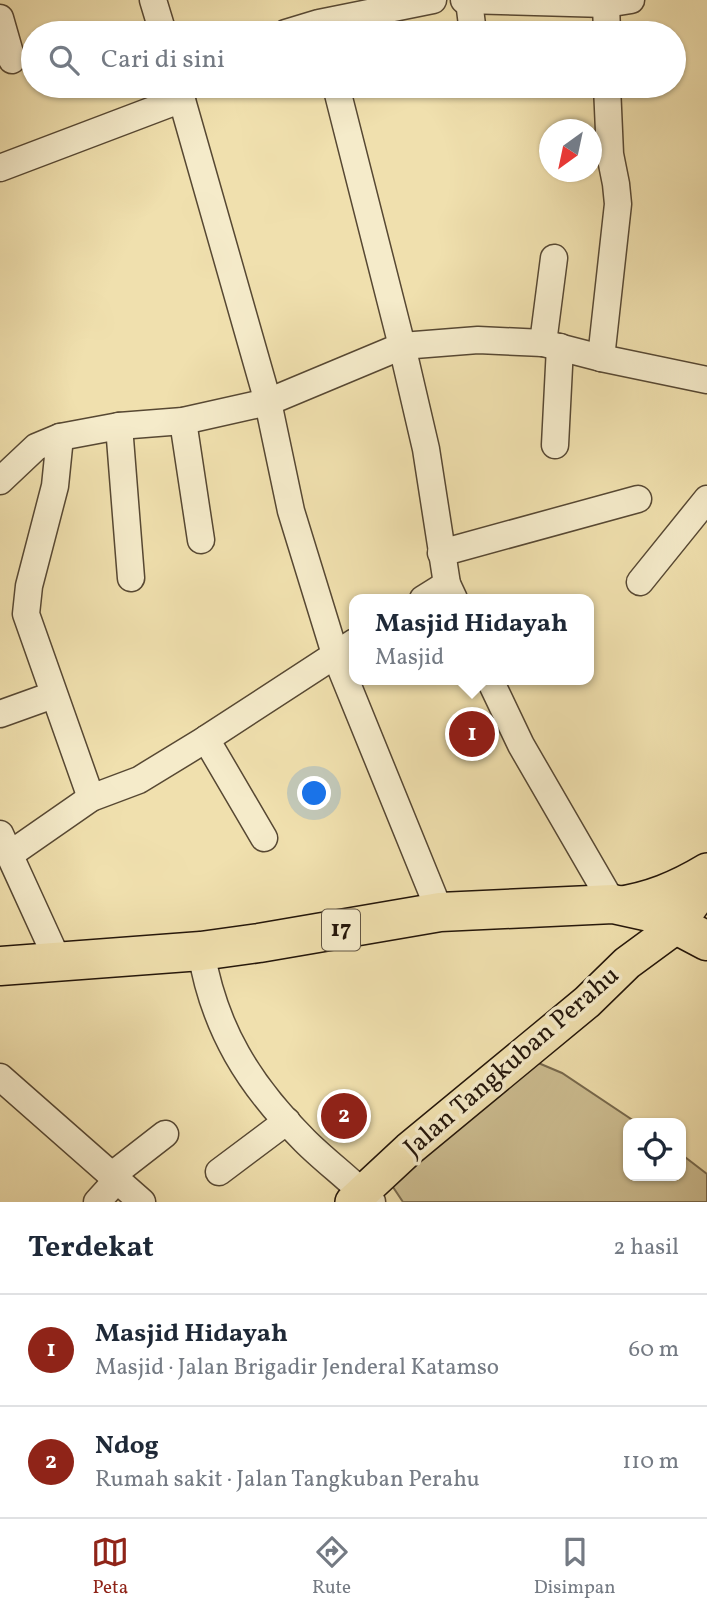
<!DOCTYPE html>
<html lang="id">
<meta charset="utf-8">
<style>
:root{--surface:#fff;--page:#f6f6f7;--text:#1f2937;--muted:#747a83;--line:#e0e1e3;--accent:#8f2418}
body{margin:0;font-family:Vollkorn,serif;background:var(--page);color:var(--text)}
.controls{position:absolute;right:21px;bottom:21px;display:grid;overflow:hidden;border-radius:14px;box-shadow:0 2px 5px #0004}
.controls button{width:63px;height:63px;display:grid;place-items:center;padding:0;border:0;border-bottom:2px solid var(--line);background:var(--surface);color:var(--text);font:35px sans-serif}
.compass{position:absolute;left:539px;top:119px;width:63px;height:63px;border-radius:50%;background:var(--surface);box-shadow:0 2px 5px #0004;rotate:213deg}
.you{position:absolute;left:315px;top:794px;width:24px;height:24px;margin:-18px;border:5px solid #fff;border-radius:50%;background:#1a73e8;box-shadow:0 0 0 10px #1a73e833}
.badge{display:grid;place-items:center;width:46px;height:46px;border-radius:50%;background:var(--accent);color:#fff;font-size:23px;font-weight:700}
.pin{position:absolute;translate:-50% -50%;border:4px solid #fff;box-shadow:0 2px 7px #0006}
.popup{position:absolute;left:349px;top:594px;width:245px;height:91px;box-sizing:border-box;display:grid;place-content:center;border-radius:14px;background:var(--surface);filter:drop-shadow(0 2px 5px #0005);font-size:23px;white-space:nowrap;color:var(--muted)}
.popup b{font-size:26px;color:var(--text)}
.popup::after{content:'';position:absolute;left:50%;top:100%;margin-left:-14px;border:14px solid transparent;border-top-color:var(--surface)}
.list{margin:0;padding:0;list-style:none}
h2{display:flex;justify-content:space-between;align-items:center;height:91px;margin:0;padding:0 28px;font-size:30px}
h2 small{font-size:23px;font-weight:400;color:var(--muted)}
.list li{display:grid;grid-template-columns:46px 1fr auto;gap:21px;align-items:center;box-sizing:border-box;height:112px;padding:0 28px;border-top:2px solid var(--line)}
.list b{display:block;font-size:26px;white-space:nowrap}
.list p{margin:0;font-size:23px;white-space:nowrap;color:var(--muted)}
.list em{font-size:23px;font-style:normal;color:var(--muted)}
.icon{flex:none;width:38px;height:38px;fill:none;stroke:currentColor;stroke-width:2;stroke-linecap:round;stroke-linejoin:round}
.map{position:relative;flex:none;width:707px;height:1202px;overflow:hidden}
.search{position:absolute;background:var(--surface);box-shadow:0 2px 5px #0004;left:21px;right:21px;top:21px;height:77px;display:flex;align-items:center;gap:18px;box-sizing:border-box;padding:0 24px;border-radius:38px;color:var(--muted);font-size:26px}
.sheet{height:315px;background:var(--surface)}
nav{display:flex;justify-content:space-around;align-items:center;box-sizing:border-box;height:98px;border-top:2px solid var(--line);background:var(--surface);font-size:19px;color:var(--muted)}
nav a{display:grid;justify-items:center;gap:4px}
nav .on{color:var(--accent)}
.map>svg:first-child{display:block}
</style>
<div class="map">
<svg width="707" height="1202" viewBox="0 0 707 1202">
<rect width="100%" height="100%" fill="#f0e0ae"/>
<filter id="stains"><feTurbulence type="fractalNoise" baseFrequency=".00286" numOctaves="4"/><feColorMatrix values="0 0 0 0 .2 0 0 0 0 .09 0 0 0 0 .02 0 0 0 .5 -.17"/></filter>
<radialGradient id="worn" r=".72"><stop offset=".6" stop-color="#630" stop-opacity="0"/><stop offset="1" stop-color="#630" stop-opacity=".3"/></radialGradient>
<!-- green -->
<path fill="#cdbe92" stroke="#786a4e" stroke-width="2" d="M 536,1062 L 562,1073 L 637,1123 L 628,1123 L 628,1176 L 681,1176 L 681,1154 L 707,1174 L 707,1202 L 403,1202 L 393,1187 L 401,1177 Z"/>
<g fill="none" stroke-linecap="round" stroke-linejoin="round">
<defs>
<g id="minor">
<path d="M 153,0 L 163,33"/>
<path d="M 464,0 L 606,4 L 631,0"/>
<path d="M 469,1 L 473,33"/>
<path d="M 606,4 L 607,33"/>
<path d="M 0,18 L 12,60"/>
<path d="M 286,33 L 319,23 L 433,0"/>
<path d="M 178,86 L 268,402 L 291,511 L 335,654 L 440,912"/>
<path d="M 336,86 L 402,346 L 426,449 L 447,584 L 454,599"/>
<path d="M 0,168 L 182,99"/>
<path d="M 543,343 L 554,258"/>
<path d="M 601,358 L 618,204 L 616,184 L 610,154 L 607,86"/>
<path d="M 183,421 L 201,540"/>
<path d="M 119,426 L 131,578"/>
<path d="M 60,437 L 55,486 L 29,586 L 26,614 L 91,798"/>
<path d="M 555,445 L 560,347"/>
<path d="M 0,481 L 36,447 L 60,437 L 119,426 L 183,421 L 268,402 L 402,346 L 478,340 L 543,343 L 601,358 L 707,380"/>
<path d="M 441,553 L 638,499"/>
<path d="M 640,582 L 707,499"/>
<path d="M 423,599 L 447,584"/>
<path d="M 490,680 L 521,745 L 613,904"/>
<path d="M 0,714 L 53,695"/>
<path d="M 206,739 L 264,838"/>
<path d="M 0,834 L 58,961"/>
<path d="M 9,855 L 91,798 L 139,780 L 206,739 L 355,642"/>
<path d="M 201,951 C 214,1029 249,1085 305,1141 C 326,1162 351,1180 372,1202"/>
<path d="M 0,1077 L 142,1202"/>
<path d="M 219,1172 L 287,1121"/>
<path d="M 111,1176 L 165,1134"/>
<path d="M 97,1202 L 116,1181"/>
</g>
<g id="major">
<path d="M 616,904 C 650,899 677,888 707,870"/>
<path d="M 352,1202 L 409,1149 L 587,1002 L 627,963 L 676,927 L 707,884"/>
</g>
<path id="highway" d="M 0,966 L 201,951 L 259,943 L 440,912 L 613,904 L 654,913 L 707,941"/>
</defs>
<!-- minor casing -->
<use href="#minor" stroke="#574833" stroke-width="29"/>
<!-- major casing -->
<use href="#major" stroke="#24160a" stroke-width="36"/>
<!-- highway casing -->
<use href="#highway" stroke="#24160a" stroke-width="41"/>
<!-- minor -->
<use href="#minor" stroke="#f5ebca" stroke-width="26"/>
<!-- major -->
<use href="#major" stroke="#f0e0ae" stroke-width="33"/>
<!-- highway -->
<use href="#highway" stroke="#f0e0ae" stroke-width="38"/>
</g>
<g text-anchor="middle" dominant-baseline="central" stroke-width="7" stroke-linejoin="round" paint-order="stroke">
<!-- shield labels -->
<rect fill="#f5ebca" stroke="#635644" stroke-width="2" x="322" y="909.5" width="38" height="41" rx="5"/>
<g font-size="24" font-weight="bold" fill="#24160a">
<text x="341" y="930">17</text>
</g>
<!-- street labels -->
<g font-size="26" fill="#24160a" stroke="#f5ebca">
<text transform="translate(512 1062) rotate(-41)">Jalan Tangkuban Perahu</text>
</g>
</g>
<rect width="100%" height="100%" filter="url(#stains)"/>
<rect width="100%" height="100%" fill="url(#worn)"/>
</svg>
<div class="controls">
<button><svg class="icon" aria-label="locate" viewBox="0 0 24 24"><circle cx="12" cy="12" r="6"/><path d="M12 2v4M12 18v4M2 12h4M18 12h4"/></svg></button>
</div>
<svg class="compass" viewBox="-18 -18 36 36"><path d="M0-13l5 13h-10z" fill="#e53935"/><path d="M0 13l5-13h-10z" fill="#747a83"/></svg>
<div class="you"></div>
<div class="pin badge" style="left:472px;top:734px">1</div>
<div class="popup"><b>Masjid Hidayah</b>Masjid</div>
<div class="pin badge" style="left:344px;top:1116px">2</div>
<div class="search"><svg class="icon" aria-label="search" viewBox="0 0 24 24"><circle cx="10" cy="10" r="6"/><path d="M15 15l6 6"/></svg>Cari di sini</div>
</div>
<section class="sheet">
<h2>Terdekat<small>2 hasil</small></h2>
<ul class="list">
<li><span class="badge">1</span><div><b>Masjid Hidayah</b><p>Masjid · Jalan Brigadir Jenderal Katamso</p></div><em>60 m</em></li>
<li><span class="badge">2</span><div><b>Ndog</b><p>Rumah sakit · Jalan Tangkuban Perahu</p></div><em>110 m</em></li>
</ul>
</section>
<nav>
<a class="on"><svg class="icon" aria-label="map" viewBox="0 0 24 24"><path d="M3 6l6-2 6 2 6-2v14l-6 2-6-2-6 2zM9 4v14M15 6v14"/></svg>Peta</a>
<a><svg class="icon" aria-label="directions" viewBox="0 0 24 24"><path d="M12 3l9 9-9 9-9-9zM9 14v-3h6M13 9l2 2-2 2"/></svg>Rute</a>
<a><svg class="icon" aria-label="saved" viewBox="0 0 24 24"><path d="M7 4h10v16l-5-4-5 4z"/></svg>Disimpan</a>
</nav>
